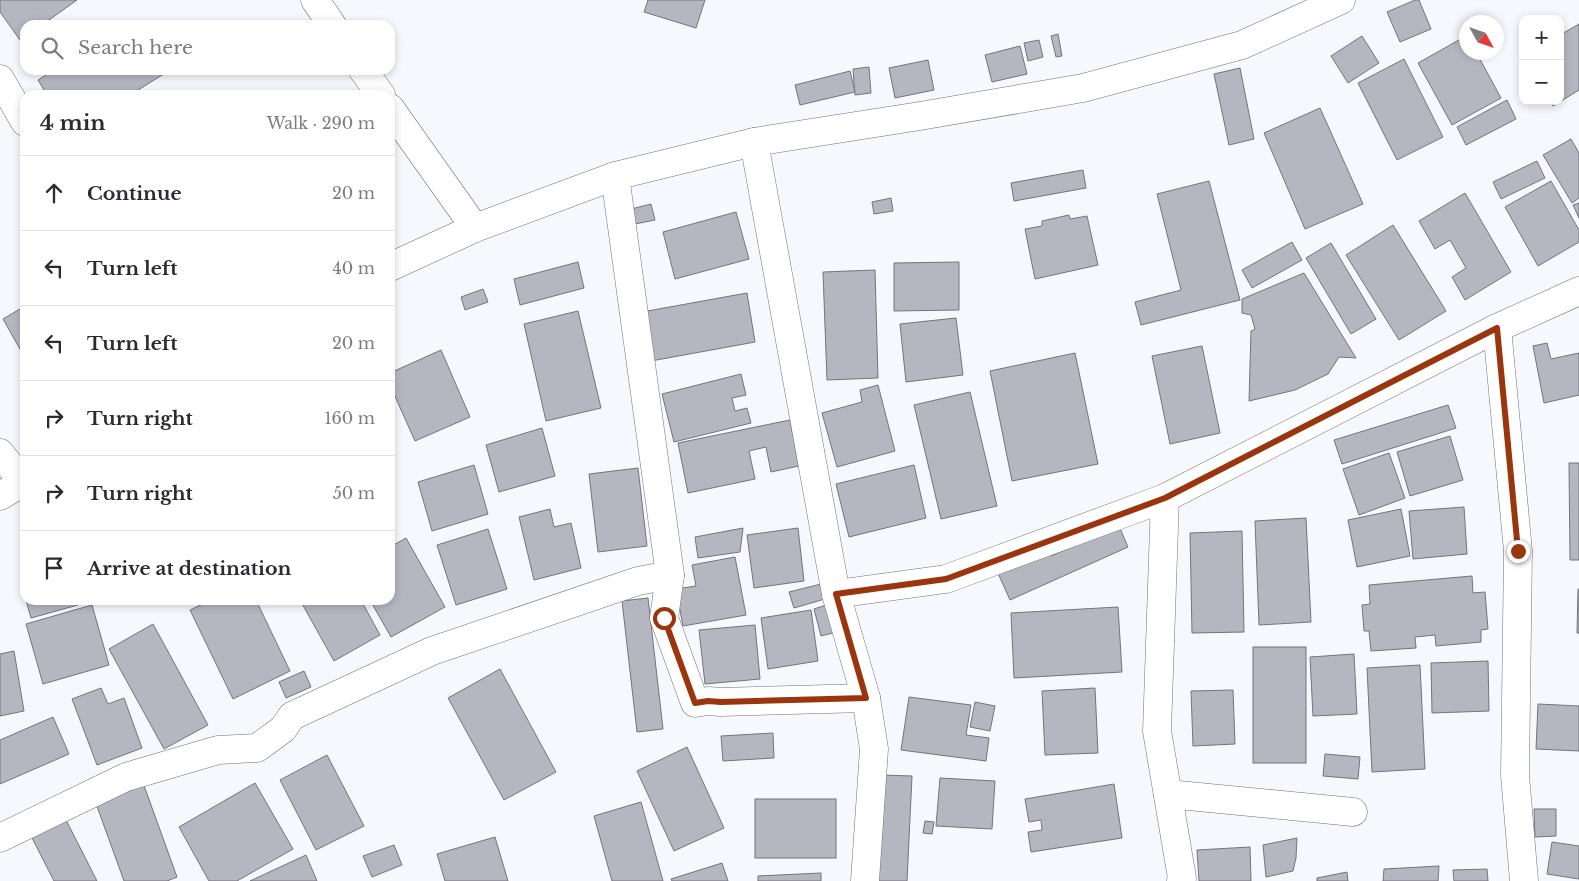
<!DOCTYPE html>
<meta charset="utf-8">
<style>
:root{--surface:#fff;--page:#f7f7f7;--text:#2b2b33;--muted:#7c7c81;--line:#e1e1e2}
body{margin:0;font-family:"Libre Baskerville",serif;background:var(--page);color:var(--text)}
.controls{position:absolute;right:15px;top:15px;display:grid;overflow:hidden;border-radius:10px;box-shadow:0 2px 8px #0003}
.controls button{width:45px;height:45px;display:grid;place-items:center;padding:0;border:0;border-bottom:1px solid var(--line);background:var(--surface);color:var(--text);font:25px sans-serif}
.compass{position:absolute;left:1459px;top:15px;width:45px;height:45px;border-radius:50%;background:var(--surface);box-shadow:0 2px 8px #0003;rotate:130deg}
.stop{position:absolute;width:15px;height:15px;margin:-11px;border:4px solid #9b350e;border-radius:50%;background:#fff}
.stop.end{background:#9b350e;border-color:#fff;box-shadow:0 1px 5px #0008}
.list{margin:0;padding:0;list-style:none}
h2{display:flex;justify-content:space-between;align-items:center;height:65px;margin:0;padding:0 20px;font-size:21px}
h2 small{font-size:16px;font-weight:400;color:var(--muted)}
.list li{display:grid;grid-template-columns:32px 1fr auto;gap:15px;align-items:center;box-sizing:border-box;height:75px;padding:0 20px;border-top:1px solid var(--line)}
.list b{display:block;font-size:19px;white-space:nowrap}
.list em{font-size:16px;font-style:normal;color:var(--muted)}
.icon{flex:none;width:28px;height:28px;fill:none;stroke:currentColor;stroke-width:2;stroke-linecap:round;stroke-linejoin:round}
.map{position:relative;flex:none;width:1579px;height:881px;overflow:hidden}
.search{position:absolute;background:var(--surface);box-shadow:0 2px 8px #0003;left:20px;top:20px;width:375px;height:55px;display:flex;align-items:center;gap:12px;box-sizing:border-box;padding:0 18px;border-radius:15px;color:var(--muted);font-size:19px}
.panel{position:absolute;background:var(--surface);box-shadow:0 2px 8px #0003;left:20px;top:90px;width:375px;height:515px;border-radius:15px}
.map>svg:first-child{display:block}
</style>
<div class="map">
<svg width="1579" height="881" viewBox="0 0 1579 881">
<rect width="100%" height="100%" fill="#f7f7fe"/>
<!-- building -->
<g fill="#b6b6c1" stroke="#74737e">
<path d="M 0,0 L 77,0 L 42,25 L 25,25 L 25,37 L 20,40 L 0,12 Z"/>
<path d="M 648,0 L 705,0 L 696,28 L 644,12 Z"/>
<path d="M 1415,0 L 1419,0 L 1431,29 L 1400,42 L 1387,12 Z"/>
<path d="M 1579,24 L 1579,90 L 1553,106 L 1550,101 L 1560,101 L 1560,35 Z"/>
<path d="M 1058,34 L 1062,56 L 1056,57 L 1051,36 Z"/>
<path d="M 1362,36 L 1379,63 L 1348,83 L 1331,56 Z"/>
<path d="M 1466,36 L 1466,52 L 1476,52 L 1501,98 L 1452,125 L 1418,63 Z"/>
<path d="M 1039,40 L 1043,57 L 1028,61 L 1024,43 Z"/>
<path d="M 1020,46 L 1027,74 L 992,82 L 985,55 Z"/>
<path d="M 1404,59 L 1443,137 L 1397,160 L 1358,83 Z"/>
<path d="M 928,60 L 934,90 L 895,98 L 889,68 Z"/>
<path d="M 869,67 L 871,93 L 855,95 L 853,69 Z"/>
<path d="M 1240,68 L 1254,139 L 1229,145 L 1214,74 Z"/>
<path d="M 54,70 L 166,70 L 167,72 L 130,95 L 47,95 L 38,80 Z"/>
<path d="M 850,71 L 855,92 L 800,105 L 795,85 Z"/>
<path d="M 1507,100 L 1516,119 L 1466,145 L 1457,127 Z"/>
<path d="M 1320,108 L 1363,204 L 1305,229 L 1264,133 Z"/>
<path d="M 1571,139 L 1579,153 L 1579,198 L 1572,203 L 1543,155 Z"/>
<path d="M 1537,161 L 1545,178 L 1501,199 L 1493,182 Z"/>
<path d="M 1083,170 L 1086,188 L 1014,201 L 1011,183 Z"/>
<path d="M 1209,181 L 1240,300 L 1141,325 L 1135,302 L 1181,290 L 1157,194 Z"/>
<path d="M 1551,181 L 1579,230 L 1579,242 L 1538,266 L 1505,207 Z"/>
<path d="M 1465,193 L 1511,272 L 1465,300 L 1452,277 L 1466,268 L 1450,240 L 1435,249 L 1419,221 Z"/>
<path d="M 891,198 L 893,211 L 874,214 L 872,202 Z"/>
<path d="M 1579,203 L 1579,218 L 1573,205 Z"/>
<path d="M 651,204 L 655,220 L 630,225 L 627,210 Z"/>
<path d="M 736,212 L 749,259 L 675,279 L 663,232 Z"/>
<path d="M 1069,215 L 1070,219 L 1087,216 L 1098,265 L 1035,279 L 1025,229 L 1042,226 L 1042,221 Z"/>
<path d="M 1393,225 L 1446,311 L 1399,340 L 1346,255 Z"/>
<path d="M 1292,242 L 1302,260 L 1252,288 L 1242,270 Z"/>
<path d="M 1331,243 L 1376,319 L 1351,334 L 1306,258 Z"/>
<path d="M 578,262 L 584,288 L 520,305 L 514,279 Z"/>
<path d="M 959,262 L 959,310 L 894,311 L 894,263 Z"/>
<path d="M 875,270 L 878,378 L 827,380 L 823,272 Z"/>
<path d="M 1304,273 L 1356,358 L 1339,357 L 1328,374 L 1295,390 L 1249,401 L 1251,331 L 1255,329 L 1251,315 L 1242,313 L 1242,299 Z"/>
<path d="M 483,289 L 488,302 L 465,310 L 461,297 Z"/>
<path d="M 747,293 L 755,342 L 651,361 L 642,312 Z"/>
<path d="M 25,306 L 25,358 L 3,319 Z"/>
<path d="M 578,311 L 601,408 L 546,421 L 524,324 Z"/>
<path d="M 956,318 L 963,375 L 906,382 L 900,324 Z"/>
<path d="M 1547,343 L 1551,359 L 1579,353 L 1579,395 L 1544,403 L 1533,346 Z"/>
<path d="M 1202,346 L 1220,433 L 1170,444 L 1152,356 Z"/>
<path d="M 441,350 L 470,417 L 415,441 L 390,385 L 390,373 Z"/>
<path d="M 1075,353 L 1098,464 L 1012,481 L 990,371 Z"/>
<path d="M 741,374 L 746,395 L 732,398 L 735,411 L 747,408 L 751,423 L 674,442 L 662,394 Z"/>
<path d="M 878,385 L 895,451 L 837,467 L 822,413 L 862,402 L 860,390 Z"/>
<path d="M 970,392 L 997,506 L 941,519 L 914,405 Z"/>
<path d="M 1448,405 L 1456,428 L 1342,464 L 1334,440 Z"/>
<path d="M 790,420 L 799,466 L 771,472 L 766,447 L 749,451 L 755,479 L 688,493 L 678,443 Z"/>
<path d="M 542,428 L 555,476 L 499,492 L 486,445 Z"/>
<path d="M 1450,436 L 1463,480 L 1410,496 L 1397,452 Z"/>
<path d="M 1389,453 L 1405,498 L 1359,515 L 1343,469 Z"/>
<path d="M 1569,463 L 1579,463 L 1579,560 L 1570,560 Z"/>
<path d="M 474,465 L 488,514 L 432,531 L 418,482 Z"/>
<path d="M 914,465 L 926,518 L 849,537 L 836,484 Z"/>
<path d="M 638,468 L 647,546 L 598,552 L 589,474 Z"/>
<path d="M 1464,507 L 1467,554 L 1413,559 L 1409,511 Z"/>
<path d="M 550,509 L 554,527 L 571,523 L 581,568 L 534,580 L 519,517 Z"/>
<path d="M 1401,509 L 1410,556 L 1357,567 L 1348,520 Z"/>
<path d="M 1306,518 L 1311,622 L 1259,625 L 1255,521 Z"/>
<path d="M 1119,526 L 1128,547 L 1010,600 L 997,571 L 1047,548 L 1051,556 Z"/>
<path d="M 743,528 L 740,552 L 698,558 L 695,537 Z"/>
<path d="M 798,528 L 804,581 L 754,588 L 747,535 Z"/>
<path d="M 488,529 L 507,589 L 456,605 L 437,545 Z"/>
<path d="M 1242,531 L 1244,632 L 1192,633 L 1190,533 Z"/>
<path d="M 406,538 L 445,607 L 391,637 L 370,600 L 390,600 L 390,547 Z"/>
<path d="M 735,557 L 746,615 L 683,626 L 676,589 L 696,586 L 692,565 Z"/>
<path d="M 1472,576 L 1473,593 L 1485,592 L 1488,629 L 1481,630 L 1481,642 L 1436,646 L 1435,635 L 1415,637 L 1416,648 L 1371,651 L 1369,631 L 1364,631 L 1362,605 L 1370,604 L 1369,585 Z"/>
<path d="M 821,584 L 825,599 L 794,608 L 789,592 Z"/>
<path d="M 1578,589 L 1579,589 L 1579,633 L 1577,633 Z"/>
<path d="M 648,598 L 663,729 L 637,732 L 622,601 Z"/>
<path d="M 26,600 L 92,600 L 92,601 L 31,618 Z"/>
<path d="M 211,600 L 256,600 L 290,671 L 233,699 L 190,610 Z"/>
<path d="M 300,600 L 361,600 L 380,635 L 334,661 Z"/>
<path d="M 829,604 L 837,632 L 821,636 L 814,609 Z"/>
<path d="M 92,605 L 109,665 L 43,684 L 26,624 Z"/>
<path d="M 1118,607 L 1122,672 L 1014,678 L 1011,613 Z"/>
<path d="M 811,610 L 818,661 L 768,669 L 761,618 Z"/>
<path d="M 153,624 L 208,725 L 164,749 L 109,649 Z"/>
<path d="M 755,625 L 760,679 L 705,684 L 699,630 Z"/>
<rect x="1253" y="647" width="53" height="116"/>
<path d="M 14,651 L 24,711 L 0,716 L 0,654 Z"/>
<path d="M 1354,654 L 1357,714 L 1313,716 L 1310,657 Z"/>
<path d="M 1488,661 L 1489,711 L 1432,713 L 1431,663 Z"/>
<path d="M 1420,665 L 1425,769 L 1372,772 L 1367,668 Z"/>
<path d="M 500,669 L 556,772 L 504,800 L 448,698 Z"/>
<path d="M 304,671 L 311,687 L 286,698 L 279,682 Z"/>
<path d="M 101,688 L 108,704 L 124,698 L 142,748 L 97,765 L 72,699 Z"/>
<path d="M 1095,688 L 1098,753 L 1045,755 L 1042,691 Z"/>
<path d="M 1233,690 L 1235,744 L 1193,746 L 1191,691 Z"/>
<path d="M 909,697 L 971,705 L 966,735 L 989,738 L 986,761 L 901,750 Z"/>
<path d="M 975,702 L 995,706 L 990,731 L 970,727 Z"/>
<path d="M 1538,704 L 1579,706 L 1579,751 L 1536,749 Z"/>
<path d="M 53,717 L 69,754 L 0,784 L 0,740 Z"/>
<path d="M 773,733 L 774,758 L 723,761 L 721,736 Z"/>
<path d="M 687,747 L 724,828 L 674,851 L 637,771 Z"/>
<path d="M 1325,754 L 1360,757 L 1358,779 L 1323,776 Z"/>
<path d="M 327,755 L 364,826 L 316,850 L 280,780 Z"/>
<path d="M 881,775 L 912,776 L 907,881 L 877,881 Z"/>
<path d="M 940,778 L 995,781 L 992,829 L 936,826 Z"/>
<path d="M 142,780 L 177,877 L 167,881 L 124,881 L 94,798 Z"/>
<path d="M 255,783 L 293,849 L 237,881 L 209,881 L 179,827 Z"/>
<path d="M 1114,784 L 1122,838 L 1031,852 L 1028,832 L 1042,830 L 1041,820 L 1029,822 L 1025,799 Z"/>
<rect x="755" y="799" width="81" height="59"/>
<path d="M 641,802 L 663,881 L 612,881 L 594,816 Z"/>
<path d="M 1534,809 L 1556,809 L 1556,836 L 1535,837 Z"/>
<path d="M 62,812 L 97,881 L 54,881 L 28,830 Z"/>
<path d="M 925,821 L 934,822 L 932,834 L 923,833 Z"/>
<path d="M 495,837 L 508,881 L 445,881 L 437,854 Z"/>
<path d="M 1297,838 L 1296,858 L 1293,871 L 1266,877 L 1263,845 Z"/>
<path d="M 1552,842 L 1579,846 L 1579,879 L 1547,874 Z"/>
<path d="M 394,845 L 402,865 L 372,877 L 363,856 Z"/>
<path d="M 1250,847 L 1251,881 L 1199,881 L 1197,850 Z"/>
<path d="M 306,855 L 317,881 L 250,881 Z"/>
<path d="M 722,863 L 728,881 L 672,881 L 671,879 Z"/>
<path d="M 1439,866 L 1438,881 L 1383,881 L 1384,869 Z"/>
<path d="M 1487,869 L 1488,881 L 1454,881 L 1453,870 Z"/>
<path d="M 1347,872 L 1348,881 L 1317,881 L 1317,878 Z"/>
<path d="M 821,873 L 821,881 L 758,881 L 758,876 Z"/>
</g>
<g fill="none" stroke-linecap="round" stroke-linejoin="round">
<defs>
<g id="minor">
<path d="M 315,0 L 332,25"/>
<path d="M 363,70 L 381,95"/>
<path d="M 0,79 L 25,122"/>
<path d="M 390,108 L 475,228"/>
<path d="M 754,142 L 836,594 L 866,698 L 874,749 L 865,881"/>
<path d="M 615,176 L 670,575 L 664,618 L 695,703 L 708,701 L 721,702 L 866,698"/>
<path d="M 390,267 L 475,228 L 615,176 L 754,142 L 920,116 L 1083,88 L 1242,45 L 1341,0"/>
<path d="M 1497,328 L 1518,551 L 1515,775 L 1524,881"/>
<path d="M 0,453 L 23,482"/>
<path d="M 0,496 L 25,481"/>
<path d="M 1165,498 L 1157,731 L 1182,878 L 1181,881"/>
<path d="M 836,594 L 946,579 L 1165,498 L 1497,328 L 1579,291"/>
<path d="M 1168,794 L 1353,812"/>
<path d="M 0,838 L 126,777 L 218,750 L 257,748 L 283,729 L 292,716 L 432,651 L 638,581 L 670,575"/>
</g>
</defs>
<!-- minor casing -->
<use href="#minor" stroke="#71717b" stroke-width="29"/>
<!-- minor -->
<use href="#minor" stroke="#fff" stroke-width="28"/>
</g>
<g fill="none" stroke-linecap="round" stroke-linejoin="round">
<!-- route -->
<path stroke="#9b350e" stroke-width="6" d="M 664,618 L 695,703 L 708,701 L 721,702 L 866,698 L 836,594 L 946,579 L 1165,498 L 1497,328 L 1518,551"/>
</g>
</svg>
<div class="controls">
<button>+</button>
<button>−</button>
</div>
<svg class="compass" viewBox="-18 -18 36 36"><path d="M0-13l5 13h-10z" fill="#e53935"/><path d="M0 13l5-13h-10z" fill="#7c7c81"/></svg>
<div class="stop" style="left:664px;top:618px"></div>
<div class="stop end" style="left:1518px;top:551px"></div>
<div class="search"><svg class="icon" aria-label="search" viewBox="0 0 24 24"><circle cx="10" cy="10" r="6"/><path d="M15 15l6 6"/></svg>Search here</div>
<section class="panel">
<h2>4 min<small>Walk · 290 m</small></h2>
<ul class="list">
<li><svg class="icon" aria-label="ahead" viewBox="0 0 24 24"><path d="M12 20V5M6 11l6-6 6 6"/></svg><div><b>Continue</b></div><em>20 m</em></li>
<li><svg class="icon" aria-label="left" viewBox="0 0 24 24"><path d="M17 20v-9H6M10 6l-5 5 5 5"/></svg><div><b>Turn left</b></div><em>40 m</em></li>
<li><svg class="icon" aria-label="left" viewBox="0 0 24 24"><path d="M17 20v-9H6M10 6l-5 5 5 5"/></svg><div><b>Turn left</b></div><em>20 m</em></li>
<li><svg class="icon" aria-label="right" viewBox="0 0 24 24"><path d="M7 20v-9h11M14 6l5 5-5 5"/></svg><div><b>Turn right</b></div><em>160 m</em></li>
<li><svg class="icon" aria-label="right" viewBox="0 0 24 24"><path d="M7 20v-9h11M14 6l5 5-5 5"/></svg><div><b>Turn right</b></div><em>50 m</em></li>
<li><svg class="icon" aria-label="arrive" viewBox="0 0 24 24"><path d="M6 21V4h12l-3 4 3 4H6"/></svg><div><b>Arrive at destination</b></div></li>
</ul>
</section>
</div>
